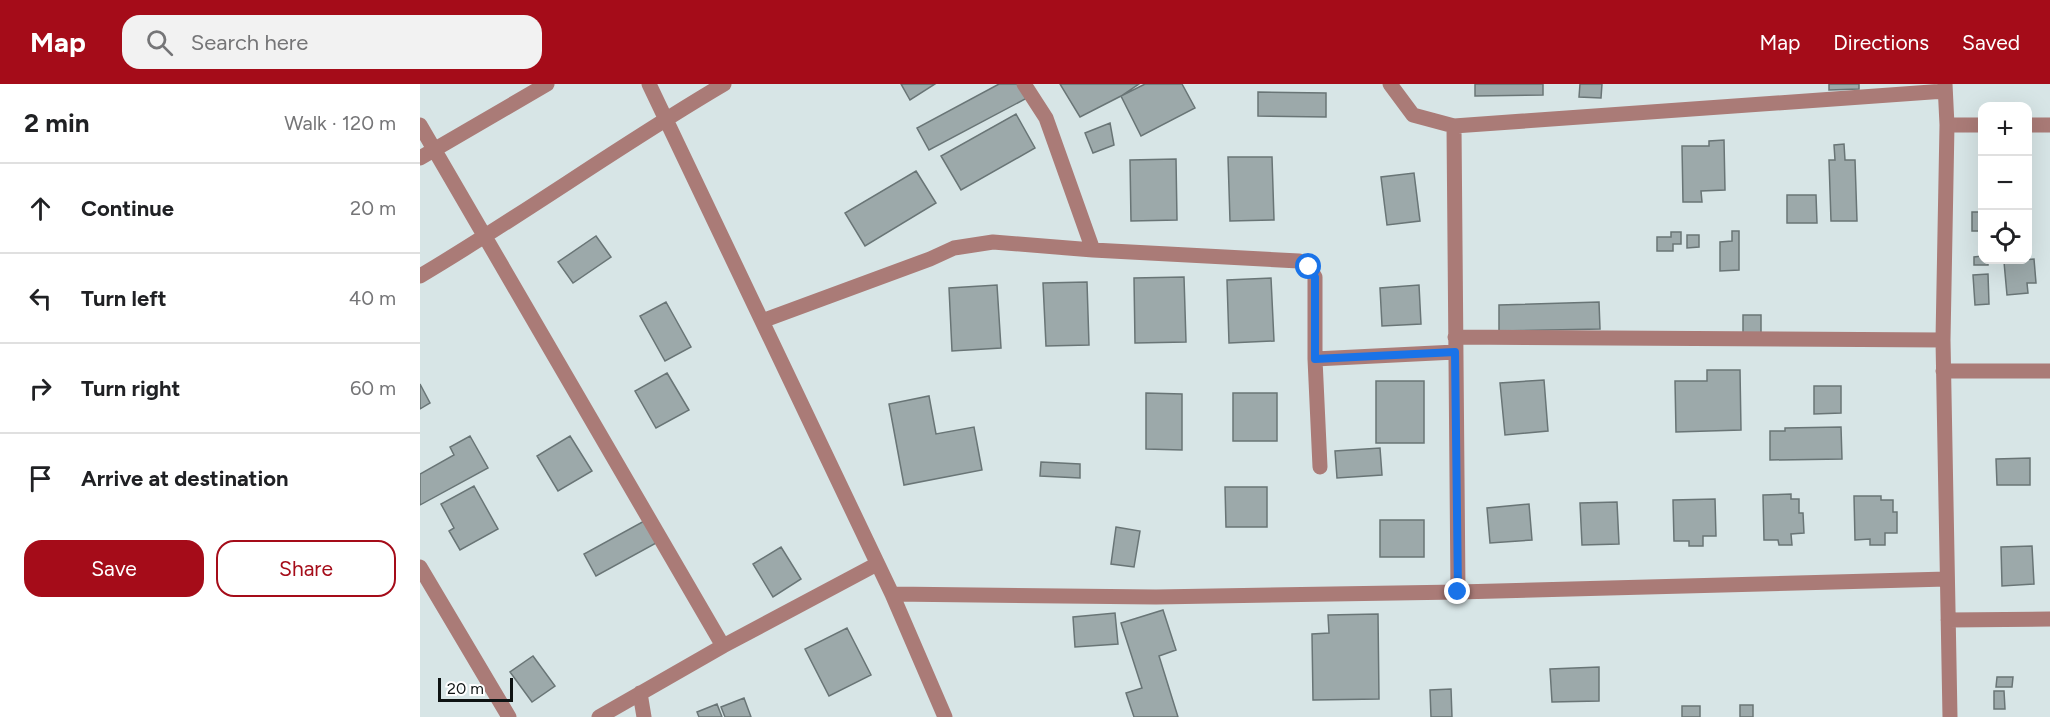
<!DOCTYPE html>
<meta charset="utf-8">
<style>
:root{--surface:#fff;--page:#f2f2f2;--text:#202124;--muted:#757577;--line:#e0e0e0;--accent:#a50c19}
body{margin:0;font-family:Figtree,sans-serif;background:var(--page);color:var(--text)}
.controls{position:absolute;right:18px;top:18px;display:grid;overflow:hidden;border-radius:12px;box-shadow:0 6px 24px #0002}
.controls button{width:54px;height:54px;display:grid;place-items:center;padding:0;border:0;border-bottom:2px solid var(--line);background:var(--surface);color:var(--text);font:30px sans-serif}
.scale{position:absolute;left:18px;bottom:15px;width:75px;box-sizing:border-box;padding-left:6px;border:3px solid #0e1313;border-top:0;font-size:16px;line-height:21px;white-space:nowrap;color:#0e1313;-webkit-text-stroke:4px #fff;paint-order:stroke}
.stop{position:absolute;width:18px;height:18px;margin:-14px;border:4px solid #1a73e8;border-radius:50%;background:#fff}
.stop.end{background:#1a73e8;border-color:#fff;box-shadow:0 2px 6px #0008}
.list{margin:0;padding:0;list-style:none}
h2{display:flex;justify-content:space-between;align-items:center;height:78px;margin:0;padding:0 24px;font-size:26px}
h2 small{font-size:20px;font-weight:400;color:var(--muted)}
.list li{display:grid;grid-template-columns:39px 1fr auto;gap:18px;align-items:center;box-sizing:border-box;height:90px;padding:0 24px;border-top:2px solid var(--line)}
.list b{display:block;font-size:22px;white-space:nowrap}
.list em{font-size:20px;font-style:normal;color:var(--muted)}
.actions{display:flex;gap:12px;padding:18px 24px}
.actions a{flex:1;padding:14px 0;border:2px solid var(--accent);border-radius:18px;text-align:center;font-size:21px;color:var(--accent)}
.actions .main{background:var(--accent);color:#fff}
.icon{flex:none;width:33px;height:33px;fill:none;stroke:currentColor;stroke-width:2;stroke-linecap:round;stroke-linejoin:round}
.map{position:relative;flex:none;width:1630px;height:633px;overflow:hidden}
header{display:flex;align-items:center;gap:36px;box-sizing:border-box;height:84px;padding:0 30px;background:var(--accent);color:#fff}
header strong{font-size:28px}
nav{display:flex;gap:33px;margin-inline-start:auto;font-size:21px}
.search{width:420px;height:54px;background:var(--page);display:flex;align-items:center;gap:15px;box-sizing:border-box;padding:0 21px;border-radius:18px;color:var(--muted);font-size:22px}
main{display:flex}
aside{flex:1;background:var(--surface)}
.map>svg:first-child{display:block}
</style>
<header>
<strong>Map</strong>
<div class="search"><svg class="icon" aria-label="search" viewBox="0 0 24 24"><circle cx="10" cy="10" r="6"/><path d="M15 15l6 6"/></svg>Search here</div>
<nav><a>Map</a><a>Directions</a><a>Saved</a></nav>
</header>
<main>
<aside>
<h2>2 min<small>Walk · 120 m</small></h2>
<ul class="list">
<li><svg class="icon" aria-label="ahead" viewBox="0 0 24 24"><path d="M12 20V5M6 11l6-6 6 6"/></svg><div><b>Continue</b></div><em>20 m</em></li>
<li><svg class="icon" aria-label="left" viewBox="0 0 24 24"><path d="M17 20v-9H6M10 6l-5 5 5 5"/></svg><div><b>Turn left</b></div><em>40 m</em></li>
<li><svg class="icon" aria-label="right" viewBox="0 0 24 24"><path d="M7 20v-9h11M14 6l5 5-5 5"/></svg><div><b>Turn right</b></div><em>60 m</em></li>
<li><svg class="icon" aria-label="arrive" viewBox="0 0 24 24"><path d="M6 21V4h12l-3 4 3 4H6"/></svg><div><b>Arrive at destination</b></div></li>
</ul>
<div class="actions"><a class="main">Save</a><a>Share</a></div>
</aside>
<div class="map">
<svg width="1630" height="633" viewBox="0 0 1630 633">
<rect width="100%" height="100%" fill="#d7e5e6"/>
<path fill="#9ca9aa" stroke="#697576" stroke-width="1.5" d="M481,0H515L490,16Z
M579,0H600L607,14L509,66L497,44Z
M640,0H719L701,12L660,33Z
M725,0H762L775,24L721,52L701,12Z
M1055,0H1123V11L1055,12Z
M1160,0H1182L1181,14L1159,13Z
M1409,0H1439V5L1409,6Z
M838,8L906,9V33L838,32Z
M596,30L615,64L541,106L521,72Z
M690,39L694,61L673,69L665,49Z
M1304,56L1305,106L1281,107L1282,118H1263L1262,62H1289V57Z
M1424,60L1425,76H1435L1437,137H1411L1409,76H1415L1414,61Z
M808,73H852L854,136L810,137Z
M756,75L757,136L711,137L710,76Z
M496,87L516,119L445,162L425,129Z
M994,89L1000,137L967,141L961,93Z
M1367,111H1396L1397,139H1367Z
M1552,128H1562V147H1552Z
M1312,147H1319V186L1300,187V158L1312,157Z
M1251,148H1261V160H1253V167H1237V153H1251Z
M1267,151H1279V163L1267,164Z
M176,152L191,173L153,199L138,178Z
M1562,172V176H1568V181H1554V173Z
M1614,175L1616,199H1607L1608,209L1587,211L1584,178Z
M1568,190L1569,220L1555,221L1553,191Z
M764,193L766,258L715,259L714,194Z
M851,194L854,257L809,259L807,196Z
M667,198L669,261L626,262L623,199Z
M577,201L581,264L532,267L529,204Z
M999,201L1001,240L962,242L960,204Z
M246,218L271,263L245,277L220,232Z
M1179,218L1180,245L1079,247V221Z
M1323,231H1341V251H1323Z
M1287,286H1320L1321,346L1256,348L1255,297H1287Z
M247,289L269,326L236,344L215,307Z
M1124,296L1128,347L1085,351L1080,299Z
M956,297H1004V359H956Z
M0,300L10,319L0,325Z
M1394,302H1421V329L1394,330Z
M726,309L762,310V366L726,365Z
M813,309H857V357H813Z
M509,312L516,350L554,343L562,386L484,401L469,320Z
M1421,343L1422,375L1350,376V347H1365V344Z
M50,352L68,384L0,421V390L34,371L30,363Z
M150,352L172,387L138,407L117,372Z
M960,364L962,391L917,394L915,367Z
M1610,374V401H1577L1576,375Z
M621,378L660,380V394L620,392Z
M54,402L78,445L40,466L29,447L34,444L21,420Z
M805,403H847V443H806Z
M1371,410V415H1379V429H1383L1384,449L1371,450L1372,461H1359L1358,456H1344L1343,411Z
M1434,412H1461V416H1473V428H1477V449H1465V461H1450V455L1435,456Z
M1295,415L1296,452H1283V462H1269V457H1254L1253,416Z
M1197,418L1199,460L1162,461L1160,419Z
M1109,420L1112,456L1070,459L1067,424Z
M226,436L238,458L176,492L164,470Z
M960,436H1004V473H960Z
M696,443L720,447L714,483L691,480Z
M1612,462L1614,500L1582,502L1581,463Z
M361,463L381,495L353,513L333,480Z
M743,526L756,566L739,572L758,633H714L706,609L722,604L701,539Z
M695,529L698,560L655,563L653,533Z
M958,530L959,615L893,616L892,550L909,549L908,531Z
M427,544L451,591L409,612L385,565Z
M113,572L135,602L112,618L90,588Z
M1179,583V617L1132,618L1130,585Z
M1577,593H1593L1592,603H1576Z
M1031,605L1032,633H1011L1010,606Z
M1574,607H1584L1585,625H1574Z
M324,614L331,633H305L301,623Z
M297,620L302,633H279L277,628Z
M1320,621H1333V633H1320Z
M1262,622H1280V633H1262Z"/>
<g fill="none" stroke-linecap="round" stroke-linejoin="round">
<path stroke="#aa7b77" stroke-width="15" d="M229,0L472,510L525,633
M604,0L626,34L673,166
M970,0L993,31L1034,42L1525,7
M1525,0L1527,41L1523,256L1530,633
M0,41L303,562
M1527,41H1562
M1608,41H1630
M1034,42L1038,508
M0,74L127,0
M0,192C103,131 200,61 304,0
M342,237L510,175L534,164L573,158L673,166L879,177L889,183L895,193V275L900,383
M1035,253L1523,256
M895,275L1035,268
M1523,287H1630
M0,483L89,633
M472,510L736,513L1038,508L1527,495
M1528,536L1630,535
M220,609L224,633
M179,633L303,562L457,480"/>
</g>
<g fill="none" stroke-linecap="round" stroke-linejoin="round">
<path stroke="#1a73e8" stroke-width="8" d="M889,183L895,193V275L1035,268L1038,508"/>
</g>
</svg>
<div class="controls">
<button>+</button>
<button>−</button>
<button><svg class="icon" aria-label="locate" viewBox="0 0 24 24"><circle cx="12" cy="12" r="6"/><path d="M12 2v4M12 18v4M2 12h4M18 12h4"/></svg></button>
</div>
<div class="scale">20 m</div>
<div class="stop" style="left:889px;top:183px"></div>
<div class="stop end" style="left:1038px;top:508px"></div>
</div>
</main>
